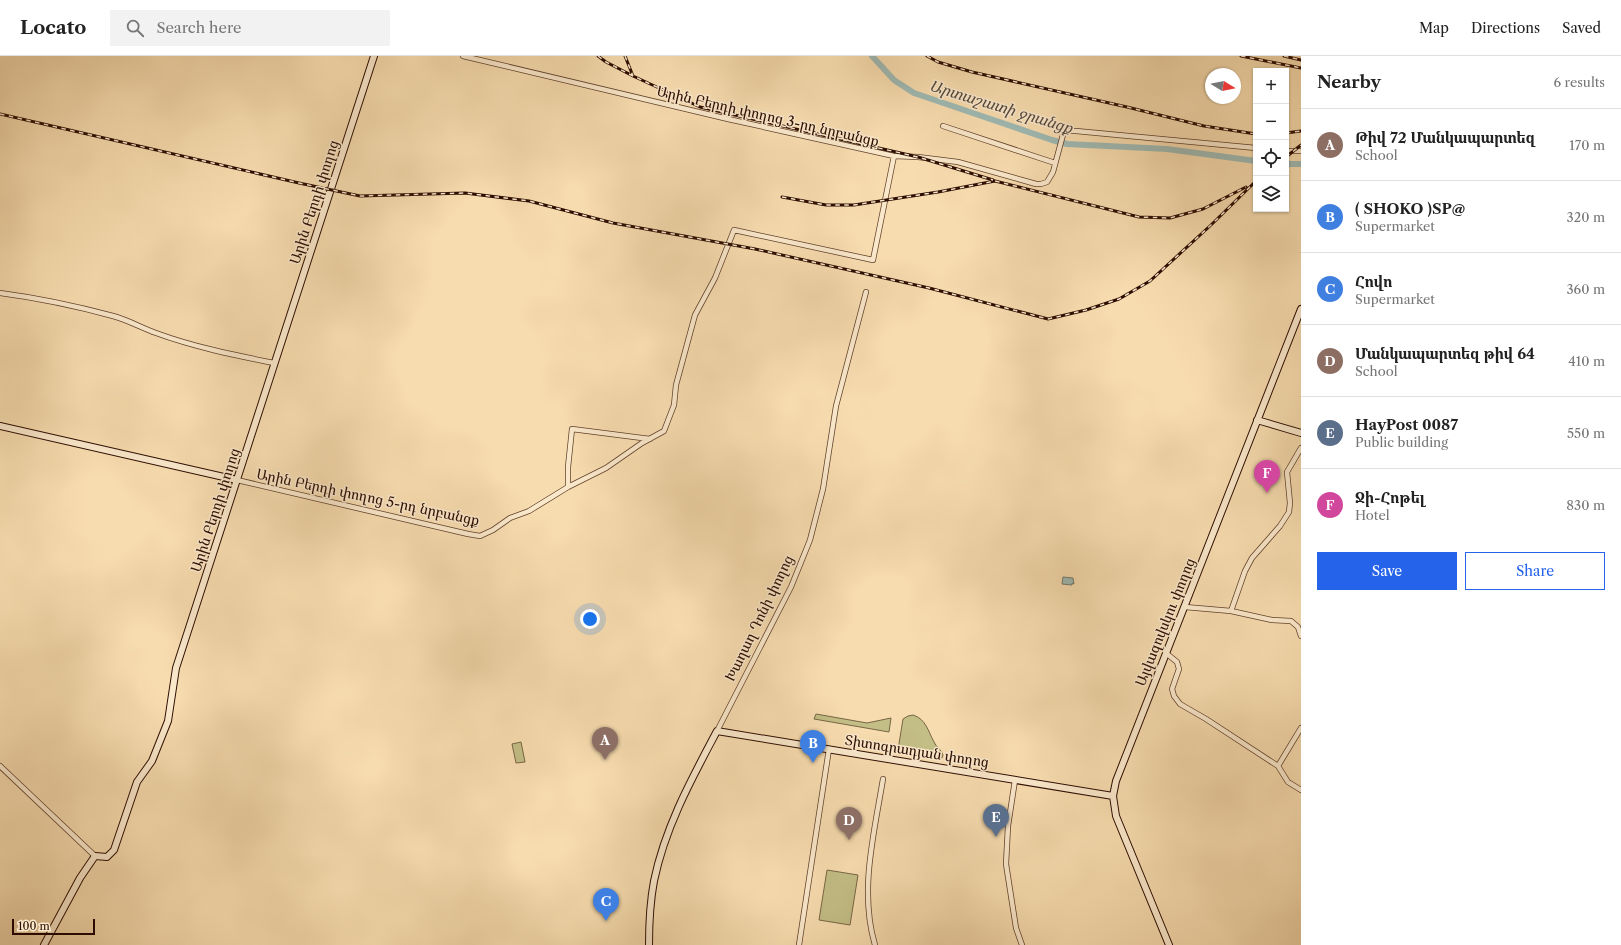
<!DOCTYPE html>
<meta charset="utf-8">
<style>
:root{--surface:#fff;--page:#f2f2f2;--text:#222;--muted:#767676;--line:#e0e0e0;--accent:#2563eb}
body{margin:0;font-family:"Libre Caslon Text","Noto Serif Armenian",serif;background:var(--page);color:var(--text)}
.controls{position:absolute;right:12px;top:12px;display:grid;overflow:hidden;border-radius:0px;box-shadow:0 1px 3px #0004}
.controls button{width:36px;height:36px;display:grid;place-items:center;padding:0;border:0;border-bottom:1px solid var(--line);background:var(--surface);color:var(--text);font:20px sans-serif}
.compass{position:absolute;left:1205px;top:12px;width:36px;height:36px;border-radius:50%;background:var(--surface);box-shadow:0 1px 3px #0004;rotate:100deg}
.scale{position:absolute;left:12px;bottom:10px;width:83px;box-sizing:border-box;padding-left:4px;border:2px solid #2d0d01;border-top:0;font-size:11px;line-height:14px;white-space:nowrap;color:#2d0d01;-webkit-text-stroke:3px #fae8cb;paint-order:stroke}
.you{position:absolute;left:590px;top:563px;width:14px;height:14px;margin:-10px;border:3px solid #fff;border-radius:50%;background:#1a73e8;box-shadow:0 0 0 6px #1a73e833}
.badge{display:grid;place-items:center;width:26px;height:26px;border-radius:50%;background:var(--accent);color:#fff;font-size:13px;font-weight:700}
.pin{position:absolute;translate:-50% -33px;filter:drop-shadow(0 1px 2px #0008)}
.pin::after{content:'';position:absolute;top:21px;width:14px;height:12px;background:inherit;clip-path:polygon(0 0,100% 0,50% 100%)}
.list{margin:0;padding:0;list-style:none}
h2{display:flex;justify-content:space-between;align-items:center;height:52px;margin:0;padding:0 16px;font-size:17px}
h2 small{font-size:13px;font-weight:400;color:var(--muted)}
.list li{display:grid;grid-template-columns:26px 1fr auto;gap:12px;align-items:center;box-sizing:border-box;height:72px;padding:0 16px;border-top:1px solid var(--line)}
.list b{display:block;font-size:15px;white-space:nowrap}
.list p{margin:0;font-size:13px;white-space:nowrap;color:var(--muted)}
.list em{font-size:13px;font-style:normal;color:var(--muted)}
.actions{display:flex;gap:8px;padding:12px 16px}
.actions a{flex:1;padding:9px 0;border:1px solid var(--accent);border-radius:0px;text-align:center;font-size:14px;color:var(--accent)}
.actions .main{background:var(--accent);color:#fff}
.icon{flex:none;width:22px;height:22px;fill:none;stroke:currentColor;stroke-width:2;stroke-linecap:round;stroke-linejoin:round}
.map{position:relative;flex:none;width:1301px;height:889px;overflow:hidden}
header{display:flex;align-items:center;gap:24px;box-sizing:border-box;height:56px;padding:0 20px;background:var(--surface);border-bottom:1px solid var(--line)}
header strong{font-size:19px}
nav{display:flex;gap:22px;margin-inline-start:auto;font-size:14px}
.search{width:280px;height:36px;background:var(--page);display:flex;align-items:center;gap:10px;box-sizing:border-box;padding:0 14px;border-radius:0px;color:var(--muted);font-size:15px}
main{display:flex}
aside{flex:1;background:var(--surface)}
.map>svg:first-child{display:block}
</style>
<header>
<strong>Locato</strong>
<div class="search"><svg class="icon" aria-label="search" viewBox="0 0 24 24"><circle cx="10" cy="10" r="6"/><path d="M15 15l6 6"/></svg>Search here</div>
<nav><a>Map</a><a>Directions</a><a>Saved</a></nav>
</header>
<main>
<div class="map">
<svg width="1301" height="889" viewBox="0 0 1301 889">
<rect width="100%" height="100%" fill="#f7dcaf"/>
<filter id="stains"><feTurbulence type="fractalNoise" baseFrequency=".005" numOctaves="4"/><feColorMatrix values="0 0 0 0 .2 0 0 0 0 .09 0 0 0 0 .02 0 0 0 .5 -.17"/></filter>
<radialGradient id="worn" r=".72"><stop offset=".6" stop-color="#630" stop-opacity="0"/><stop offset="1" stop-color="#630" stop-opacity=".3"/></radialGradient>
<path fill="#c3be86" stroke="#786644" d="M816,658L867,667L891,662L889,676L814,663Z
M913,659C926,663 928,675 934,686C936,691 941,693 943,699L942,702L898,694L903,663L908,660Z
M521,686L525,706L516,707L512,688Z
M827,814L858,819L850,869L819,864Z"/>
<path fill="#9fbab4" stroke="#71756c" d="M1063,521L1073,522L1074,528L1072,527V529L1062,528Z"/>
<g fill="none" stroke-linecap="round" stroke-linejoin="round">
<path stroke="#9fbab4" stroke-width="6" d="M872,0L894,24L914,37L1052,84L1067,88L1167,93L1256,105
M1286,108H1301"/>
<defs>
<path id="street" d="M463,0L728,63L894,100L918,101L958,106L1036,128H1041L1047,126L1053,116L1064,75H1076L1256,92
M943,70L1055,107
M1286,95H1301
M0,237C38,242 76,250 113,260C128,264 142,272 156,277C194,291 234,299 274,307
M237,424L468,478L480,480L493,474L510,462L529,455L568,431L606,412L642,387L664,375L674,349L676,329L695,259L715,222L734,174L873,204L894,100
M568,431V411L572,373L650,383
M1185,551L1231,555L1272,564L1291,565L1298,571L1301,580
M1231,555L1245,515L1252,502L1280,470L1289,456L1290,447L1287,416L1301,392
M1166,597L1177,606L1179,613L1172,633L1174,640L1180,648L1206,663L1278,710L1288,726L1301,734
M717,675L791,531L810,484L823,433L836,350L866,236
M0,710L95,800
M1278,710L1301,672
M1015,724L1008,770L1006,808L1016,872L1022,889
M799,889L829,693
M875,889C859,835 874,778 883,723"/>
<path id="secondary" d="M1257,364L1301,377
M0,370L237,424
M44,889L80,822L95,800L107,801L114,794L137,726L152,705L168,665L176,612L374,0
M649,889C649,868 650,846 654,825C665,771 692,722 717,675L1113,740
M1169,889L1116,760L1113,740L1116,725L1301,253"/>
</defs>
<use href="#street" stroke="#60412c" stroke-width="6"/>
<use href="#secondary" stroke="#2d0d01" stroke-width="8"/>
<use href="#street" stroke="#fae8cb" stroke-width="4.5"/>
<use href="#secondary" stroke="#fae8cb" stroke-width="6"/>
<defs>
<path id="rail" d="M598,0L606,6L633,20L700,51L918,101L993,124
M625,0L633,20
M927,0L938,6L972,16L1127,51L1204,70L1256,78
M1241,0L1301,12
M1284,0L1301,4
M0,58L299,127L360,140L465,137L529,145L613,167L755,193L929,232L1048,263L1086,254L1119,243L1150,225L1211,169L1256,125
M1286,77L1301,75
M1286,101L1301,89
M782,141L826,149H854L938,136L995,125L1139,161L1170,162L1203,153L1246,131"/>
</defs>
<use href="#rail" stroke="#2d0d01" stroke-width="3"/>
<use href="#rail" stroke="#fae8cb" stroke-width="1.5" stroke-dasharray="4.5" stroke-linecap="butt"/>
</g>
<g text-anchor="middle" stroke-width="3" stroke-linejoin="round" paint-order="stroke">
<g font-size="14" fill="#2d0d01" stroke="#fae8cb">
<text transform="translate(768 60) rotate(13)" y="5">Արին Բերդի փողոց 3-րդ նրբանցք</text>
<text transform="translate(314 146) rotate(-72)" y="5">Արին Բերդի փողոց</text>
<text transform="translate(368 441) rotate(12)" y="5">Արին Բերդի փողոց 5-րդ նրբանցք</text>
<text transform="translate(215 454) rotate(-72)" y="5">Արին Բերդի փողոց</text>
<text transform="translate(759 562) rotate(-64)" y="5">Խաղաղ Դոնի փողոց</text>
<text transform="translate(1165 566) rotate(-68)" y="5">Այվազովսկու փողոց</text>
<text transform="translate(917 695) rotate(9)" y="5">Տիտոգրադյան փողոց</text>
</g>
<g font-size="15" font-style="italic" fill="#554a40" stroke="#fae8cb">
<text transform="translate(1001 51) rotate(17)" y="5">Արտաշատի ջրանցք</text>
</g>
</g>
<rect width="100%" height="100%" filter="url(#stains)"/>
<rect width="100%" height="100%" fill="url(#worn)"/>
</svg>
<div class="controls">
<button>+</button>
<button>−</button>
<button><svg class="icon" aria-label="locate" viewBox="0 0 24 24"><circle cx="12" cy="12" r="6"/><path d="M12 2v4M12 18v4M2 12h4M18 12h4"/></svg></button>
<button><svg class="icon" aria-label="layers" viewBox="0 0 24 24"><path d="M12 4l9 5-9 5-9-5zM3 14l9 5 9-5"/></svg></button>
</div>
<svg class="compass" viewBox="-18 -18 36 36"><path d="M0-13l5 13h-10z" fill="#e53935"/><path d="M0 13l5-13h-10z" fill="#767676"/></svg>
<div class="scale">100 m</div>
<div class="you"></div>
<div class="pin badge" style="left:605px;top:704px;background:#8d6e63">A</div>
<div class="pin badge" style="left:813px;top:707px;background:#3f7fe0">B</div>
<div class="pin badge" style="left:606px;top:865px;background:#3f7fe0">C</div>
<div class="pin badge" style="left:849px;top:784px;background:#8d6e63">D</div>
<div class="pin badge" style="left:996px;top:781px;background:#5c6f8a">E</div>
<div class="pin badge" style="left:1267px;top:437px;background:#d1479c">F</div>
</div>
<aside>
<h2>Nearby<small>6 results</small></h2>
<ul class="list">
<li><span class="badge" style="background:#8d6e63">A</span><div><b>Թիվ 72 Մանկապարտեզ</b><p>School</p></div><em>170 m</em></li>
<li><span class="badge" style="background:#3f7fe0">B</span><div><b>( SHOKO )SP@</b><p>Supermarket</p></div><em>320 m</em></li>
<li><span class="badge" style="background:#3f7fe0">C</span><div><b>Հովո</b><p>Supermarket</p></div><em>360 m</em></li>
<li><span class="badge" style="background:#8d6e63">D</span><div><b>Մանկապարտեզ թիվ 64</b><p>School</p></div><em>410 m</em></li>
<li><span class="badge" style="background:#5c6f8a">E</span><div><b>HayPost 0087</b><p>Public building</p></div><em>550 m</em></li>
<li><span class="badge" style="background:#d1479c">F</span><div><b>Ջի-Հոթել</b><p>Hotel</p></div><em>830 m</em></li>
</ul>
<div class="actions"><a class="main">Save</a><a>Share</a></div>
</aside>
</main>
